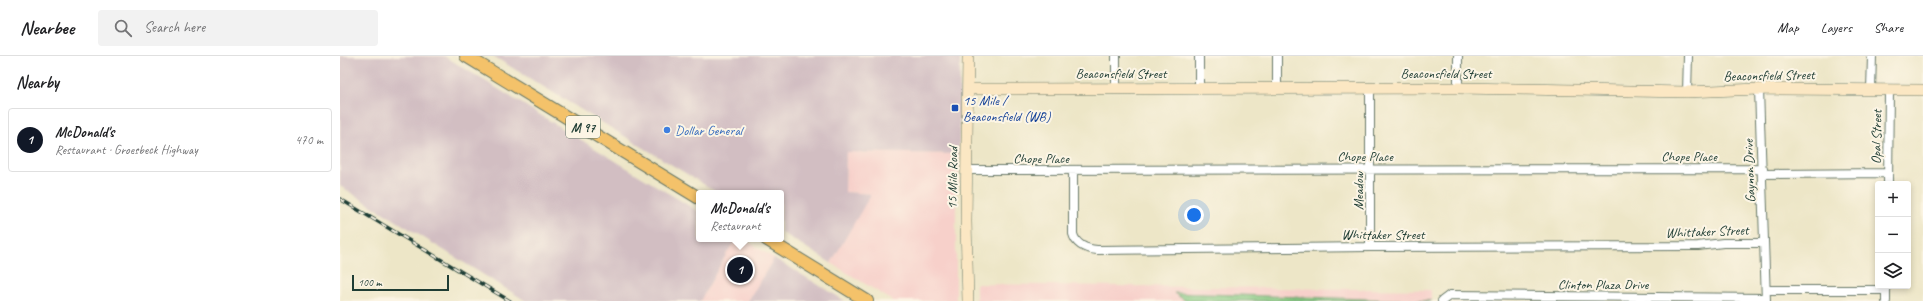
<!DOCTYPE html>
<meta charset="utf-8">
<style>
:root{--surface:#fff;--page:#f2f2f2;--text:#202124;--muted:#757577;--line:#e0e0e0;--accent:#111827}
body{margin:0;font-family:Caveat,sans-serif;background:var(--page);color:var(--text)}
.controls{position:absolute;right:12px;bottom:12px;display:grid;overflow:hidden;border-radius:4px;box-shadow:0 2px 6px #0003}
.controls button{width:36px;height:36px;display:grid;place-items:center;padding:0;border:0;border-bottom:1px solid var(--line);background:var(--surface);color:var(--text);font:20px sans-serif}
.scale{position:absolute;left:12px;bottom:10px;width:97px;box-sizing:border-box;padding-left:4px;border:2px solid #1f3d34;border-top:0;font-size:11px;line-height:14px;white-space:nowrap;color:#1f3d34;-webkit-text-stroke:3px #fcf5e5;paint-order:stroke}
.you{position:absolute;left:854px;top:159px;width:14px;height:14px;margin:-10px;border:3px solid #fff;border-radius:50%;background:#1a73e8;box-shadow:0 0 0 6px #1a73e833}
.badge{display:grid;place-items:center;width:26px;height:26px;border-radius:50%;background:var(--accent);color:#fff;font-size:13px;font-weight:700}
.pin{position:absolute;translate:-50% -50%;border:2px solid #fff;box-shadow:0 1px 4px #0006}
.popup{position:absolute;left:356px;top:134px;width:88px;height:52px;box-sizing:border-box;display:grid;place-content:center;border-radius:4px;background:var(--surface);filter:drop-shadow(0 1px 3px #0005);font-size:13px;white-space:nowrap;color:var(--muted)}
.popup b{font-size:15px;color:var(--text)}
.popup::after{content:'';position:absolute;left:50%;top:100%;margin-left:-8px;border:8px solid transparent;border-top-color:var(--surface)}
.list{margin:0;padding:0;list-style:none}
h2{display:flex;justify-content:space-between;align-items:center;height:52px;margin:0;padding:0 16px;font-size:17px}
h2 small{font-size:13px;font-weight:400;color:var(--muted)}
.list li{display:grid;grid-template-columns:26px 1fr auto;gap:12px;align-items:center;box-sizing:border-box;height:64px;margin:0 8px 8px;padding:0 8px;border:1px solid var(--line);border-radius:4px}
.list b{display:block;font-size:15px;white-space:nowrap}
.list p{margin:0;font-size:13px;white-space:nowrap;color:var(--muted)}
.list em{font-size:13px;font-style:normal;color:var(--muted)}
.icon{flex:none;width:22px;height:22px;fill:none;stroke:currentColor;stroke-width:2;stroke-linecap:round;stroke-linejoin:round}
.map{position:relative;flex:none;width:1583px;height:245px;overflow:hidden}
header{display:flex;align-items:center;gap:24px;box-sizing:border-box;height:56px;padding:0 20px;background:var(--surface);border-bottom:1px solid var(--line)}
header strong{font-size:19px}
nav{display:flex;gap:22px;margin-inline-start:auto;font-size:14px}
.search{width:280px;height:36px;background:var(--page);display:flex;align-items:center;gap:10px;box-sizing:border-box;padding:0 14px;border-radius:4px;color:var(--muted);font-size:15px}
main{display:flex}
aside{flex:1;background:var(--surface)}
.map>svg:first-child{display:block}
</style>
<header>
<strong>Nearbee</strong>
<div class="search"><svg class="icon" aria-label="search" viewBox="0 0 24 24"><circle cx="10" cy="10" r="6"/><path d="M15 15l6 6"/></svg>Search here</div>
<nav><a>Map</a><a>Layers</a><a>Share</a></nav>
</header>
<main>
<aside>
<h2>Nearby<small></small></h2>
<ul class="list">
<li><span class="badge">1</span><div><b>McDonald's</b><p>Restaurant · Groesbeck Highway</p></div><em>470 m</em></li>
</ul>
</aside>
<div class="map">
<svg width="1583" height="245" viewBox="0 0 1583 245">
<rect width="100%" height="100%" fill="#fcf5e5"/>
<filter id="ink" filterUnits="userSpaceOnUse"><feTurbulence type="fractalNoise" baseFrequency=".025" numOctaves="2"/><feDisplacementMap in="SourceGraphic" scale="8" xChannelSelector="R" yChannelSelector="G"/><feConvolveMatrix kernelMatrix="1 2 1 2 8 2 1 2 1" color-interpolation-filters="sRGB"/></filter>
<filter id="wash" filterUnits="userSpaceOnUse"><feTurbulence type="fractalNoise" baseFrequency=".012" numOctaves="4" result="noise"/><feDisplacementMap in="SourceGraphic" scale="16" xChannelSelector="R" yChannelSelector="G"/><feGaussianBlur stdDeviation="0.9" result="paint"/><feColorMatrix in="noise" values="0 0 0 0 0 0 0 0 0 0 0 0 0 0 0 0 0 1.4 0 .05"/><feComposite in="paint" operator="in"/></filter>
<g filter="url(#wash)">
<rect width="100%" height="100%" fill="#ede6c7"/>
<path fill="#f7d0ca" d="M506,96L619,98V128L616,131V245H553L491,207L530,138L505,136Z
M395,183H404L434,202L408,245H360Z
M636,228L1091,234V245H636Z"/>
<path fill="#d2bec2" d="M0,0H104L359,156V183H395L360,245H186L0,130Z
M153,0H620L619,98L506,96L505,136L531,138L491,207L441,176V137H378Z
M434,202L497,240L505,245H408Z"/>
<path fill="#85c881" stroke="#52825a" d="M834,237L1091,245H846Z"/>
</g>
<g filter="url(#ink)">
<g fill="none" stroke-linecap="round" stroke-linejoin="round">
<defs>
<path id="street" d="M1118,0V32
M776,32V0
M859,32V0
M937,32V0
M1030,32V191
M1419,33L1426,245
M1531,34L1532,0
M1347,36L1348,0
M627,114L1423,113
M733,115V178C736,189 747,193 757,194L1030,191L1358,190L1383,187H1424
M1423,118L1548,117
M1548,128L1549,34
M1426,234H1546
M1102,245L1110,239L1426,242
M1546,245V230"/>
<path id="secondary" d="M628,0L626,166L628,245
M628,33L1118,32L1347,36L1419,33L1583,34"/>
<path id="primary" d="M126,0L359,142
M426,183L527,245"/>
</defs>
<use href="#street" stroke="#677867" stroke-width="10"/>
<use href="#secondary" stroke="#677867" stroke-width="12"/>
<use href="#primary" stroke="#677867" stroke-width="14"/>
<use href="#street" stroke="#fff" stroke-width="8"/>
<use href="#secondary" stroke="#fbe7c3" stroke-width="11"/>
<use href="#primary" stroke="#f4c26a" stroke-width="12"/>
<defs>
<path id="rail" d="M0,143L170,245"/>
</defs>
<use href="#rail" stroke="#1f3d34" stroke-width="3.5"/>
<use href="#rail" stroke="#fcf5e5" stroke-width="2" stroke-dasharray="6" stroke-linecap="butt"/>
</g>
</g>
<rect fill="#1a4fb4" stroke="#fcf5e5" stroke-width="1.5" x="611" y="48" width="8" height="8" rx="2"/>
<circle fill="#3f7fe0" stroke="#fcf5e5" stroke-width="1.5" cx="327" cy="74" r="4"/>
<g text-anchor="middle" stroke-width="4" stroke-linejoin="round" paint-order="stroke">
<rect fill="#fcf5e5" stroke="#617469" stroke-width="1" x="226" y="60" width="34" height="22" rx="3"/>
<g font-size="13" font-weight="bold" fill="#1f3d34">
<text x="243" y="76">M 97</text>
</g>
<g font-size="14" fill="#1f3d34" stroke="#fcf5e5">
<text x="781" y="22">Beaconsfield Street</text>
<text x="1106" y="22">Beaconsfield Street</text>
<text transform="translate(1429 19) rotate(-1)" y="5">Beaconsfield Street</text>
<text transform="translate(1536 81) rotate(-89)" y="5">Opal Street</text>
<text x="1025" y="105">Chope Place</text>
<text x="1349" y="105">Chope Place</text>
<text x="701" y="107">Chope Place</text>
<text transform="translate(1409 115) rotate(-92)" y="5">Gaynon Drive</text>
<text transform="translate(612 122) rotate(-89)" y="5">15 Mile Road</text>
<text transform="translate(1018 135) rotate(-90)" y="5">Meadow</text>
<text transform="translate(1367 175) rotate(-2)" y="5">Whittaker Street</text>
<text x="1043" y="183">Whittaker Street</text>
<text x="1263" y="233">Clinton Plaza Drive</text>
</g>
<g font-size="14" fill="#164399" stroke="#fcf5e5" text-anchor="start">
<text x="623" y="49">15 Mile /<tspan x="623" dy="16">Beaconsfield (WB)</tspan></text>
</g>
<g font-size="14" fill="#366cbe" stroke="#fcf5e5" text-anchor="start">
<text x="335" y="79">Dollar General</text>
</g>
</g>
</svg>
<div class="controls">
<button>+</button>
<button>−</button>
<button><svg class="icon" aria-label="layers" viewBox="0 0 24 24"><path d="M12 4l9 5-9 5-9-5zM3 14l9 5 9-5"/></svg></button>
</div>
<div class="scale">100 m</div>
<div class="you"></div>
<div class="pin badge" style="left:400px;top:214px">1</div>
<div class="popup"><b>McDonald's</b>Restaurant</div>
</div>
</main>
